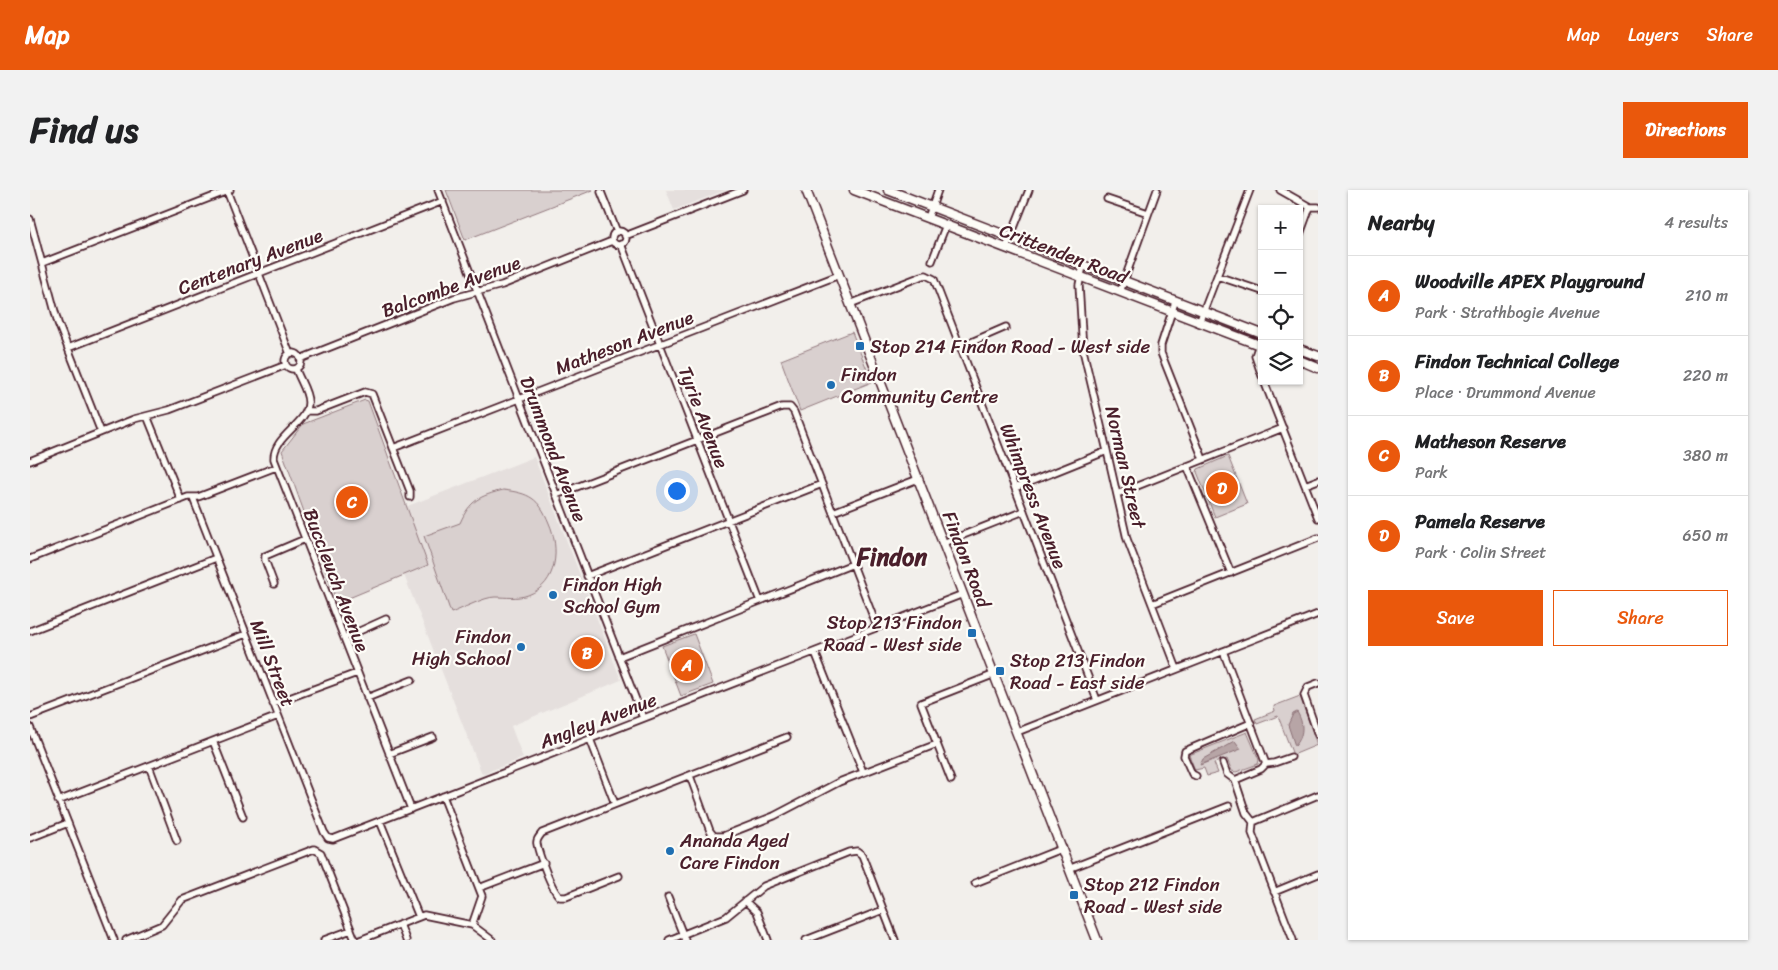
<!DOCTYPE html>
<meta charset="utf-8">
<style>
:root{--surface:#fff;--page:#f2f2f2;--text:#202124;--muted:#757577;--line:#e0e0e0;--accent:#ea580c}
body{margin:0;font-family:Sriracha,sans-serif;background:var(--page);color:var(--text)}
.controls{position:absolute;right:15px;top:15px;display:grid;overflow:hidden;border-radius:0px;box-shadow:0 1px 4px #0004}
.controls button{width:45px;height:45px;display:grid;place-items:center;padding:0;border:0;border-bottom:1px solid var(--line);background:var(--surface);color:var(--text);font:25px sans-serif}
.you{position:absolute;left:646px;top:300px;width:18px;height:18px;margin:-12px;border:4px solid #fff;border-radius:50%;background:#1a73e8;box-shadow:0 0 0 8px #1a73e833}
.badge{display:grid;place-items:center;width:32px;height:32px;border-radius:50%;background:var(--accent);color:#fff;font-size:16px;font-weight:700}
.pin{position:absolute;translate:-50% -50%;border:2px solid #fff;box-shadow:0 1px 5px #0006}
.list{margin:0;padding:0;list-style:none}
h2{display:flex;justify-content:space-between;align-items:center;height:65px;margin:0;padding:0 20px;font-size:21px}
h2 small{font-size:16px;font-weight:400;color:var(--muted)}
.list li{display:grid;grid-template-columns:32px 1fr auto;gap:15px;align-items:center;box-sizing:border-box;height:80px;padding:0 20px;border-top:1px solid var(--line)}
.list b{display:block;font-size:19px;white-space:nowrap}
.list p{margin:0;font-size:16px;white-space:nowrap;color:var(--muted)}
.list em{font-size:16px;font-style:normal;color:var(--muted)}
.actions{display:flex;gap:10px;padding:15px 20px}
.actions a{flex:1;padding:11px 0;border:1px solid var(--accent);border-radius:0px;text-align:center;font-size:18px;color:var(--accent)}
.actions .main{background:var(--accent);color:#fff}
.icon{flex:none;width:28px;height:28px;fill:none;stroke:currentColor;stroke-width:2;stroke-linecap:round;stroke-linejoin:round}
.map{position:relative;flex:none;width:1288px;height:750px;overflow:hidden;border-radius:0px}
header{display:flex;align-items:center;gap:30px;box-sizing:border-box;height:70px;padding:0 25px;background:var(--accent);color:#fff}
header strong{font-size:24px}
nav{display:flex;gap:28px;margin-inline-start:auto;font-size:18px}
.intro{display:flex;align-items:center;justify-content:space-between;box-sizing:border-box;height:120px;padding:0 30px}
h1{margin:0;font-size:35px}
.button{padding:12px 22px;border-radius:0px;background:var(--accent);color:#fff;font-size:18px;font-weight:700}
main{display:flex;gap:30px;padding:0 30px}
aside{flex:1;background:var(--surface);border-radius:0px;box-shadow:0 1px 4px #0004}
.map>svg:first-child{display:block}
</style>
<header>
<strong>Map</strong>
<nav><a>Map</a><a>Layers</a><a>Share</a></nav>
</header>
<div class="intro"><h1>Find us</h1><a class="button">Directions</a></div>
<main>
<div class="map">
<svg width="1288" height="750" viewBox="0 0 1288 750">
<rect width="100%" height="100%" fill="#f2efeb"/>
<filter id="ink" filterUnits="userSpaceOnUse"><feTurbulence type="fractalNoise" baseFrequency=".02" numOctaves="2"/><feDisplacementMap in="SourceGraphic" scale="10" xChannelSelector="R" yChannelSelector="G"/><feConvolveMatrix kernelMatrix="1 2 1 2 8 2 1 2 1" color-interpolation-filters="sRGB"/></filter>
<g filter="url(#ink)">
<path fill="#e5dfdd" d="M636,0H696L644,20Z
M504,267L591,490L481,536L493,568L452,584L374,385L398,375L375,317Z"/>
<path fill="#d9d0cf" stroke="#92787d" d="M416,0H563L435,50Z
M822,142L842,192L770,221L751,170Z
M335,210L338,211L398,375L307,413L252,261L273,234Z
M1198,266L1217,314L1185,327L1167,282L1168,279Z
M473,300C499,303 509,308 519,333C530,358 528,394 498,405C487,409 476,407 465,407C454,407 432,419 421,423L394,346L430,333C440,310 450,306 473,300Z
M664,444L683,494L651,506L632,456Z
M1270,506L1287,555L1263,565L1248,526L1227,534L1225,529L1245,521L1244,516Z
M1217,542L1229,570L1228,574L1206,582L1202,581L1197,569L1184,573L1188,583L1177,586L1174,578L1165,580L1159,565Z"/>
<path fill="#b7a5a6" stroke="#8b6f75" d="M1267,522C1274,533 1274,546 1265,556L1258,535L1263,524Z
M1205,551L1211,559L1170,575L1173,569Z"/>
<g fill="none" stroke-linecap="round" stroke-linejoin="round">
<defs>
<path id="street" d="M408,0L613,528
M1250,0L1280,17L1269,47
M197,1L260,164
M571,2L587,42
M1077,9L1118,23
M1280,17H1288
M898,28L908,0
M0,29L28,133L71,242
M582 48a7 7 0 1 1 14 0a7 7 0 1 1-14 0Z
M595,46L713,0
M591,54L730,411
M976,58L999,0
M902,71L916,35
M12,73L200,0
M1053,76L1049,95L1053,160L1077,261L1097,349L1147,479
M1187,86L1232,101
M1090,102L1127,0
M1145,112L1131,155V163L1173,269
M820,114L892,86L896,85L904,89L1067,510
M1169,133L1220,0
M1232,146L1225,166L1232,186
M930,157L976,137
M38,158L413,11
M255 171a8 8 0 1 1 16 0a8 8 0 1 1-16 0Z
M270,169L424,108L472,95L582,51
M266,179C269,189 278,201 278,212C279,233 243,246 244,269L381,619
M1234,191L1288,328
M276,221H286L335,202L342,204L380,301V307
M117,226L151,310
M363,258L809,85
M0,271L104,229L139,220L256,175
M1157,276L1201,383
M1275,295L1288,290
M985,298L1077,261
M1087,304L1253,238
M526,305L752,217H760L764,222L847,437
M163,308L294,642L298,648L303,649L933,404
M803,322L888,289
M913,353L994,321
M0,369L158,307H168L246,277
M557,386L792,294
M244,394L235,370V366L275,349
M1122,414L1288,348
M0,441L186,368
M314,448L356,429
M1193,461L1236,574L1231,579L1205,590L1216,623L1223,632
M785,462L833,582
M589,467L823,374
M1288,493L1278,497L1274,505L1288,545
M337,508L382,490
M243,514L327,483
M0,527L216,444
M0,537L84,750
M987,542L1288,424
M560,549L585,614
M183,551L213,627
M359,564L403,547
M1193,573L1197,584L1205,590
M1236,574L1244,573L1261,567
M119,576L147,651
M660,586L680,641L684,646H693L744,626L809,592L907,554
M1166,586L1162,584L1154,566L1155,561L1221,533
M921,590L891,513L965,484
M413,606L452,706L442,735
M28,611L248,526
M350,631L389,727
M1223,632L1222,643L1263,750
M1223,632L1288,605
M0,648L38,633
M1041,678L1199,616
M589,686L536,707H530C522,701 509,665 507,654C506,650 509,647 512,643L757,547
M945,693L1033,658
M449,698L514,673
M1244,702L1288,684
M638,707L655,750
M715,711L727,722L738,750
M370,734L376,750
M96,750L132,735L152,710L284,659L291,663L325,750
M294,750L321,740
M330,750L394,725L442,735L462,750
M639,750L696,727L734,696L819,662L827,661L832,665L865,750
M776,750L853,720"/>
<path id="secondary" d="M776,0L1067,750
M824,0L1232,156
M858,0L1232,144
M1269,159L1288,166
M1269,170L1288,178"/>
</defs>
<use href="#street" stroke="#4a1f2b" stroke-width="9"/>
<use href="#secondary" stroke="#4a1f2b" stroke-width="11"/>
<use href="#street" stroke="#fdfcf7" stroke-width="5.5"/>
<use href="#secondary" stroke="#fdfcf7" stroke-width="8"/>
</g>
</g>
<g fill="#1f6fb2" stroke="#fdfcf7" stroke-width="2">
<rect x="825" y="151" width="10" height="10" rx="2.5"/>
<circle cx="801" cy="195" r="5"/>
<circle cx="523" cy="405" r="5"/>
<rect x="937" y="438" width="10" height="10" rx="2.5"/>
<circle cx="491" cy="457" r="5"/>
<rect x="965" y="476" width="10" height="10" rx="2.5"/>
<circle cx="640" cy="661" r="5"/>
<rect x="1039" y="700" width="10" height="10" rx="2.5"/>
</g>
<g text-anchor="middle" stroke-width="4.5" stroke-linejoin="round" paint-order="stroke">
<g font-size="19" fill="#4a1f2b" stroke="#fdfcf7">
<text transform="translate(1034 63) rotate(21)" y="7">Crittenden Road</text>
<text transform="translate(220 71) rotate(-21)" y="7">Centenary Avenue</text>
<text transform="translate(421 96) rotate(-20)" y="7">Balcombe Avenue</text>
<text transform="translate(594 152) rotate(-21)" y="7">Matheson Avenue</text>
<text transform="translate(674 227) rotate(69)" y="7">Tyrie Avenue</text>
<text transform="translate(524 259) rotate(69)" y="7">Drummond Avenue</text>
<text transform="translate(1096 277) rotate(77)" y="7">Norman Street</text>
<text transform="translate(1004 306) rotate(69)" y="7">Whimpress Avenue</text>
<text transform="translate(937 369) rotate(69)" y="7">Findon Road</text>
<text transform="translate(307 390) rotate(69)" y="7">Buccleuch Avenue</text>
<text transform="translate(243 473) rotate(69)" y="7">Mill Street</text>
<text transform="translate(568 530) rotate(-21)" y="7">Angley Avenue</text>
</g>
<g font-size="19" fill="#4a1f2b" stroke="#fdfcf7" text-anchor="start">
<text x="840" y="163">Stop 214 Findon Road - West side</text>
<text x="811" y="191">Findon<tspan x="811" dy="22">Community Centre</tspan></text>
<text x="533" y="401">Findon High<tspan x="533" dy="22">School Gym</tspan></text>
<text x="932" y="439" text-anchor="end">Stop 213 Findon<tspan x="932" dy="22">Road - West side</tspan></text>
<text x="481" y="453" text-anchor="end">Findon<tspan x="481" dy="22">High School</tspan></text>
<text x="980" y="477">Stop 213 Findon<tspan x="980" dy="22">Road - East side</tspan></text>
<text x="650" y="657">Ananda Aged<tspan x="650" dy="22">Care Findon</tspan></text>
<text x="1054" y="701">Stop 212 Findon<tspan x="1054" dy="22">Road - West side</tspan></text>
</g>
<g font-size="24" font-weight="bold" fill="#4a1f2b" stroke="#fdfcf7">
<text x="862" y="375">Findon</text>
</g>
</g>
</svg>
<div class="controls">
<button>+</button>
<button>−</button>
<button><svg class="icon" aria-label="locate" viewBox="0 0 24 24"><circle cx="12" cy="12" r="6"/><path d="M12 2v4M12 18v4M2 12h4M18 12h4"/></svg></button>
<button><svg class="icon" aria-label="layers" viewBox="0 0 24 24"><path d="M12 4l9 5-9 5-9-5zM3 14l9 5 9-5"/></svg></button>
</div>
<div class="you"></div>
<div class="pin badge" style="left:657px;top:475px">A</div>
<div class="pin badge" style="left:557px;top:463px">B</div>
<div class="pin badge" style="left:322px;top:312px">C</div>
<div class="pin badge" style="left:1192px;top:298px">D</div>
</div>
<aside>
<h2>Nearby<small>4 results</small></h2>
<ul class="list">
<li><span class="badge">A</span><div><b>Woodville APEX Playground</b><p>Park · Strathbogie Avenue</p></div><em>210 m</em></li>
<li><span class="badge">B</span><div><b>Findon Technical College</b><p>Place · Drummond Avenue</p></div><em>220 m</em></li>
<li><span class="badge">C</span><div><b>Matheson Reserve</b><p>Park</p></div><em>380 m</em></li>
<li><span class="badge">D</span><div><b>Pamela Reserve</b><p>Park · Colin Street</p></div><em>650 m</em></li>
</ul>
<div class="actions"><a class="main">Save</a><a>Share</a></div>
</aside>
</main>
